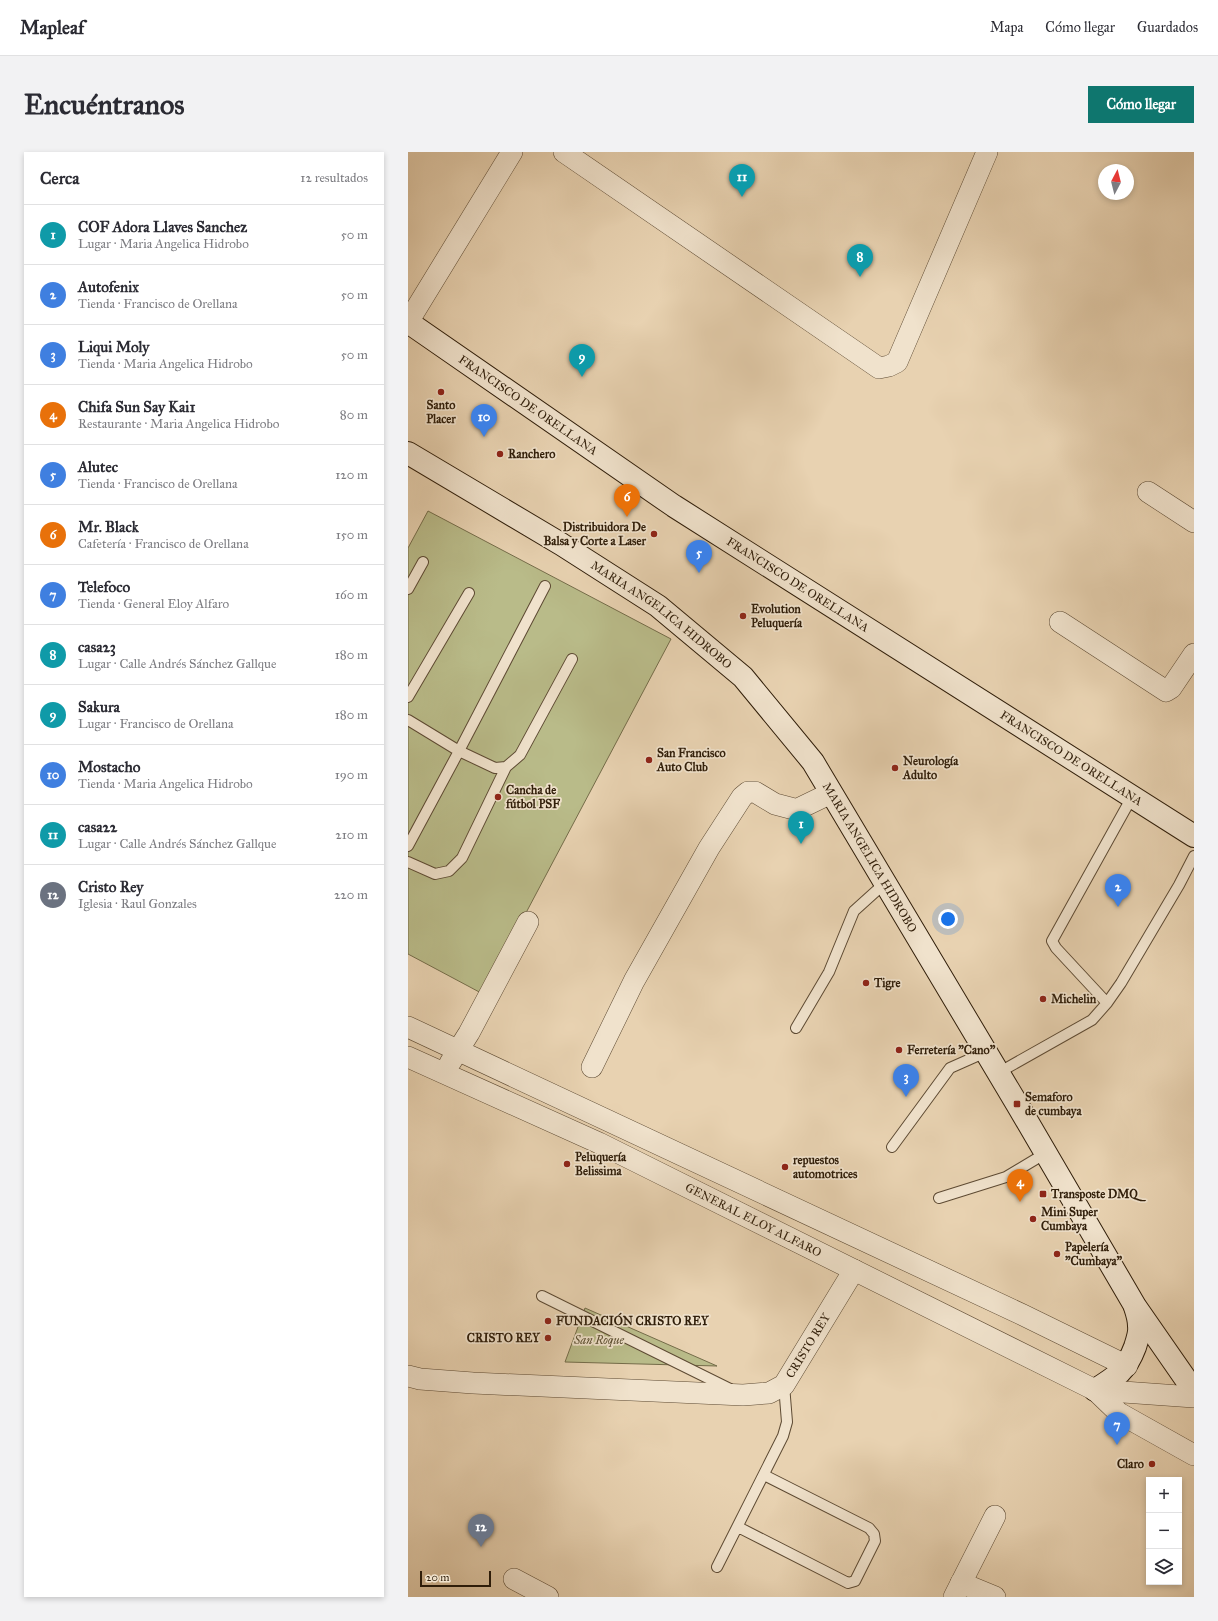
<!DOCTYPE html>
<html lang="es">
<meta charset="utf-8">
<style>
:root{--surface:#fff;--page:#f2f2f3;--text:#2b2b33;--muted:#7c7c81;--line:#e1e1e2;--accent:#0f766e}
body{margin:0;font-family:"IM FELL Great Primer",serif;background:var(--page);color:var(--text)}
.controls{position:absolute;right:12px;bottom:12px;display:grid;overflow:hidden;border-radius:0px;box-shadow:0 2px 6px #0003}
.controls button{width:36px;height:36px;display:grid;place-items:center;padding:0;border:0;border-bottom:1px solid var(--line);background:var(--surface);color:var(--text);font:20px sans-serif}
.compass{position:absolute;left:690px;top:12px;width:36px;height:36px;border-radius:50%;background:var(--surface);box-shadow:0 2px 6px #0003;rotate:7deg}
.scale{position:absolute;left:12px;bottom:10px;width:71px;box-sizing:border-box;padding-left:4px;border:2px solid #2f1d09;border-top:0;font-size:11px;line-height:14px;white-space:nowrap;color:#2f1d09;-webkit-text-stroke:3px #f0e2cc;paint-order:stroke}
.you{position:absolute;left:540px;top:767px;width:14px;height:14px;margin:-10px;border:3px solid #fff;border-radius:50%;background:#1a73e8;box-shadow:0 0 0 6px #1a73e833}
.badge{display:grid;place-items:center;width:26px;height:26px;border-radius:50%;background:var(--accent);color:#fff;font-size:13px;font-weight:700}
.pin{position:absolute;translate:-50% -33px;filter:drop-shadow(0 1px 2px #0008)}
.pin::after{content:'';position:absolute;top:21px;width:14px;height:12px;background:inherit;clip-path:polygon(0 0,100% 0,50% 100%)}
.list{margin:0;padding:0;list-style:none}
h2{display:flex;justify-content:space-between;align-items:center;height:52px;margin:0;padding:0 16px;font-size:17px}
h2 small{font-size:13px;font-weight:400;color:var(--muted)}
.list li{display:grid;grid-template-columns:26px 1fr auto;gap:12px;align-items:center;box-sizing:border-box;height:60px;padding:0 16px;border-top:1px solid var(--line)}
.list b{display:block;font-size:15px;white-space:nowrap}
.list p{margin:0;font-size:13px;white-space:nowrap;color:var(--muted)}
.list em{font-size:13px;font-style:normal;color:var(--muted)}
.icon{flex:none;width:22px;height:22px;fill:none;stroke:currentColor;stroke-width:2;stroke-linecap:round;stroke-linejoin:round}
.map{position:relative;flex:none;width:786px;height:1445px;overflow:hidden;border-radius:0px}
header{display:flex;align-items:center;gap:24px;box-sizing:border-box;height:56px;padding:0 20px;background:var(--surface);border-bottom:1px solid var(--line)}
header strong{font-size:19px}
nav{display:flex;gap:22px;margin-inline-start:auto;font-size:14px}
.intro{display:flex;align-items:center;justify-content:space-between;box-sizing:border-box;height:96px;padding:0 24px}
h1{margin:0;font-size:28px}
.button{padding:10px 18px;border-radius:0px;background:var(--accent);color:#fff;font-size:14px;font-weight:700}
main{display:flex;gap:24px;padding:0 24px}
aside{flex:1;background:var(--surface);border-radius:0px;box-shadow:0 2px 6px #0003}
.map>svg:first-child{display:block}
</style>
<header>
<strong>Mapleaf</strong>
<nav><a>Mapa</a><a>Cómo llegar</a><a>Guardados</a></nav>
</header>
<div class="intro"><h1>Encuéntranos</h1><a class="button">Cómo llegar</a></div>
<main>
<aside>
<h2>Cerca<small>12 resultados</small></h2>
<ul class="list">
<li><span class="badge" style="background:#0f9aa8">1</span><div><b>COF Adora Llaves Sanchez</b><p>Lugar · Maria Angelica Hidrobo</p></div><em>50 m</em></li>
<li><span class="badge" style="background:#3f7fe0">2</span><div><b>Autofenix</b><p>Tienda · Francisco de Orellana</p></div><em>50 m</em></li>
<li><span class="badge" style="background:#3f7fe0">3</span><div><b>Liqui Moly</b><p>Tienda · Maria Angelica Hidrobo</p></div><em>50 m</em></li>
<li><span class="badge" style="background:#e8710a">4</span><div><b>Chifa Sun Say Kai1</b><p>Restaurante · Maria Angelica Hidrobo</p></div><em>80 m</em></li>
<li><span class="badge" style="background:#3f7fe0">5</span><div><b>Alutec</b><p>Tienda · Francisco de Orellana</p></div><em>120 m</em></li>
<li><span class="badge" style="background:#e8710a">6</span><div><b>Mr. Black</b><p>Cafetería · Francisco de Orellana</p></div><em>150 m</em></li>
<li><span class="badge" style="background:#3f7fe0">7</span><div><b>Telefoco</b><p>Tienda · General Eloy Alfaro</p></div><em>160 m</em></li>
<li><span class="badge" style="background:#0f9aa8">8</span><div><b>casa23</b><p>Lugar · Calle Andrés Sánchez Gallque</p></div><em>180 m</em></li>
<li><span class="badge" style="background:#0f9aa8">9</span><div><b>Sakura</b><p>Lugar · Francisco de Orellana</p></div><em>180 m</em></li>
<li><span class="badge" style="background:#3f7fe0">10</span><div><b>Mostacho</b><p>Tienda · Maria Angelica Hidrobo</p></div><em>190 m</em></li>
<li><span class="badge" style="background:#0f9aa8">11</span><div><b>casa22</b><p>Lugar · Calle Andrés Sánchez Gallque</p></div><em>210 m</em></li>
<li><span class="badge" style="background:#6b7280">12</span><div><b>Cristo Rey</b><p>Iglesia · Raul Gonzales</p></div><em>220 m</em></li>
</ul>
</aside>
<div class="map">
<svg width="786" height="1445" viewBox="0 0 786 1445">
<rect width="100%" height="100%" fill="#e8d2b1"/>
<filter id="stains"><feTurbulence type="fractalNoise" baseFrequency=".005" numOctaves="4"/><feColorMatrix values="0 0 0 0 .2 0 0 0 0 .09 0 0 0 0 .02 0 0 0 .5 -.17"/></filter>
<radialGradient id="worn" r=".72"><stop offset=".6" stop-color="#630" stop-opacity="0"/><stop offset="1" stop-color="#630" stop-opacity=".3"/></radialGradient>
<path fill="#b9bb89" stroke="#746c49" d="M20,359L263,487L75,842L0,802V396Z
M177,1156L309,1214L157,1210Z"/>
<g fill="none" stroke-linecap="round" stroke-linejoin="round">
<defs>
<path id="lane" d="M0,437L15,410
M0,545L61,441
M0,568L51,599L87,616L98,615L112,603L164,507
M0,694L51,599L137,434
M0,710L27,722L41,719L54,706L98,615
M699,851L648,796L644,789L724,645
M388,876L421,820L446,759L477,731
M590,921L684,868L699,851L713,831L771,733L786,704
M484,995L542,916L578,900
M531,1046L598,1025L638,1001
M134,1144L322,1237
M330,1375L440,1431L447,1429L467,1389L466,1382L461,1376L356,1323
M309,1415L375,1284L379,1270L376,1233"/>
<g id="street">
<path d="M156,0L471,216L481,214L489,210L579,0"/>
<path d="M0,170L104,0"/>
<path d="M740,340L786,370"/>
<path d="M652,470L758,539L763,536L786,502"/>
<path d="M0,875L615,1163L719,1214"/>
<path id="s1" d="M0,905L191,991L687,1238L711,1261L786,1303"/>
<path d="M42,911L61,881L120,770"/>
<path d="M184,915L226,829L301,696L334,645L340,640H347L367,652L386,657H390L423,641"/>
<path id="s2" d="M0,1224L12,1227L65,1231L335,1243L361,1241L376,1233L446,1118"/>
<path d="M687,1238L786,1245"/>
<path d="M106,1427L140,1445"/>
<path d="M553,1431L587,1445"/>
<path d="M546,1445L587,1364"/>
</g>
<g id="secondary">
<path id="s3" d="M0,170L266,354L786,684"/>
<path id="s4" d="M0,301L153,392L250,454L335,525L405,610L609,952L727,1154L786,1239"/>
<path d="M687,1238C708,1225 718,1219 727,1195C729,1189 732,1180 731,1174C731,1167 729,1161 727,1155"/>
</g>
</defs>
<use href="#lane" stroke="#5d4a33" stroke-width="12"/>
<use href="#street" stroke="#5d4a33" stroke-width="22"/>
<use href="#secondary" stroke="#2f1d09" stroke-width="24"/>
<use href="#lane" stroke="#f0e2cc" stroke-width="10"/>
<use href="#street" stroke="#f0e2cc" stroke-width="21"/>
<use href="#secondary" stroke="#f0e2cc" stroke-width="22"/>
</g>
<g fill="#8f2418" stroke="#f0e2cc" stroke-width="1.5">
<circle cx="33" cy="240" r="4"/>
<circle cx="92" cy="302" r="4"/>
<circle cx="246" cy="382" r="4"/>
<circle cx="335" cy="464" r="4"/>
<circle cx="241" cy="608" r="4"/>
<circle cx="487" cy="616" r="4"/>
<circle cx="90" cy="645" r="4"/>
<circle cx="458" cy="831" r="4"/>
<circle cx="635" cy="847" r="4"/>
<circle cx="491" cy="898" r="4"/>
<rect x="605" y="948" width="8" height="8" rx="2"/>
<circle cx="159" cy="1012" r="4"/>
<circle cx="377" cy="1015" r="4"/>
<rect x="631" y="1038" width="8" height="8" rx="2"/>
<circle cx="625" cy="1067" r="4"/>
<circle cx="649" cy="1102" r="4"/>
<circle cx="140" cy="1169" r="4"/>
<circle cx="140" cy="1186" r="4"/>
<circle cx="744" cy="1312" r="4"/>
</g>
<g text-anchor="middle" stroke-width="3.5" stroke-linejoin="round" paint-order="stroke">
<g font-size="12" font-weight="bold" fill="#2f1d09" stroke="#f0e2cc" text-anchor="start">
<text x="33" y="257" text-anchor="middle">Santo<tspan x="33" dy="14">Placer</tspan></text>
<text x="100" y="306">Ranchero</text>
<text x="238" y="379" text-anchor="end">Distribuidora De<tspan x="238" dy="14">Balsa y Corte a Laser</tspan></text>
<text x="343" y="461">Evolution<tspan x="343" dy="14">Peluquería</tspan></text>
<text x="249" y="605">San Francisco<tspan x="249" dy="14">Auto Club</tspan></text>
<text x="495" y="613">Neurología<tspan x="495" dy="14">Adulto</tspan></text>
<text x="98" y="642">Cancha de<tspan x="98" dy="14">fútbol PSF</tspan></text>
<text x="466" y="835">Tigre</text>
<text x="643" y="851">Michelin</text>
<text x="499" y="902">Ferretería "Cano"</text>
<text x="617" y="949">Semaforo<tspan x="617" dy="14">de cumbaya</tspan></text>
<text x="167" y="1009">Peluquería<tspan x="167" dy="14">Belissima</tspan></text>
<text x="385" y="1012">repuestos<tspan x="385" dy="14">automotrices</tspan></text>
<text x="643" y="1046">Transposte DMQ</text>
<text x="633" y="1064">Mini Super<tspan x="633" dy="14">Cumbaya</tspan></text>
<text x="657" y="1099">Papelería<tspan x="657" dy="14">"Cumbaya"</tspan></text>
<text x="148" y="1173">FUNDACIÓN CRISTO REY</text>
<text x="132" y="1190" text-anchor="end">CRISTO REY</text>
<text x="736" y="1316" text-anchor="end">Claro</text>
</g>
<g font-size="12" fill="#2f1d09" stroke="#f0e2cc">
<text dy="4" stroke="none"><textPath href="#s3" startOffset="146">FRANCISCO DE ORELLANA</textPath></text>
<text dy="4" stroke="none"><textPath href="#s3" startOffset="470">FRANCISCO DE ORELLANA</textPath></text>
<text dy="4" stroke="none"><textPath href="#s4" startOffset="301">MARIA ANGELICA HIDROBO</textPath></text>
<text dy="4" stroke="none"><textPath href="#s3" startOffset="794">FRANCISCO DE ORELLANA</textPath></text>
<text dy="4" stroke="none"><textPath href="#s4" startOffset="625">MARIA ANGELICA HIDROBO</textPath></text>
<text dy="4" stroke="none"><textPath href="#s1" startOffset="382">GENERAL ELOY ALFARO</textPath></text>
<text dy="4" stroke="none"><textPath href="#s2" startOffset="425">CRISTO REY</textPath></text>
</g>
<g font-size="12" font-style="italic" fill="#584c2f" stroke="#f0e2cc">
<text x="191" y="1192">San Roque</text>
</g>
</g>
<rect width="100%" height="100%" filter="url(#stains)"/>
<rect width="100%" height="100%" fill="url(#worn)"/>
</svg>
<div class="controls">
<button>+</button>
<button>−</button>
<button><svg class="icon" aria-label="layers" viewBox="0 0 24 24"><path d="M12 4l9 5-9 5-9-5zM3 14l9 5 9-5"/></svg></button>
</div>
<svg class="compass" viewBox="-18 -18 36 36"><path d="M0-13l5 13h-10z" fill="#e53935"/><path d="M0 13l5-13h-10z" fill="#7c7c81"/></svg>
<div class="scale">20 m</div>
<div class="you"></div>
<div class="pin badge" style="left:393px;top:692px;background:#0f9aa8">1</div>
<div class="pin badge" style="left:710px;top:755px;background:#3f7fe0">2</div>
<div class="pin badge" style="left:498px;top:945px;background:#3f7fe0">3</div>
<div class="pin badge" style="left:612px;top:1050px;background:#e8710a">4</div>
<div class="pin badge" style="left:291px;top:421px;background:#3f7fe0">5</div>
<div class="pin badge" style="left:219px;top:365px;background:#e8710a">6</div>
<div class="pin badge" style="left:709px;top:1293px;background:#3f7fe0">7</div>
<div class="pin badge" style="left:452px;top:125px;background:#0f9aa8">8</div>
<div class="pin badge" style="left:174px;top:225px;background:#0f9aa8">9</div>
<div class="pin badge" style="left:76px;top:285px;background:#3f7fe0">10</div>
<div class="pin badge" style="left:334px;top:45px;background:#0f9aa8">11</div>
<div class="pin badge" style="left:73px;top:1395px;background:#6b7280">12</div>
</div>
</main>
